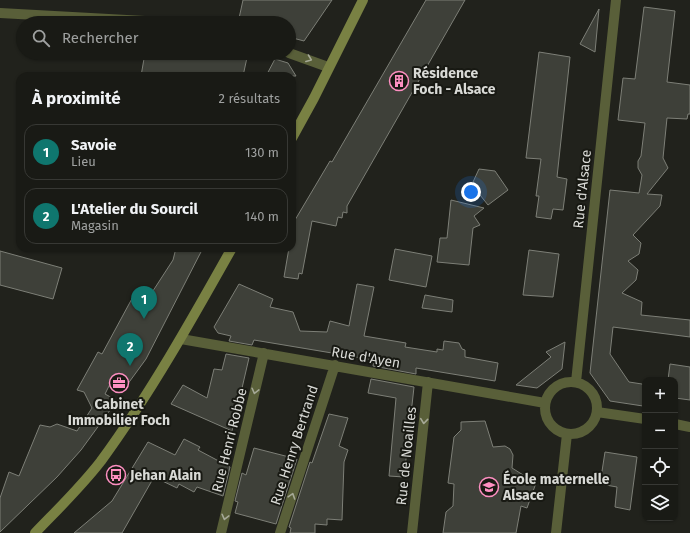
<!DOCTYPE html>
<html lang="fr">
<meta charset="utf-8">
<style>
:root{--surface:#191a15;--page:#262722;--text:#f1f3f6;--muted:#9fa1a0;--line:#373834;--accent:#0f766e}
body{margin:0;font-family:"Fira Sans",sans-serif;background:var(--page);color:var(--text)}
.controls{position:absolute;right:12px;bottom:12px;display:grid;overflow:hidden;border-radius:8px;box-shadow:0 1px 3px #0004}
.controls button{width:36px;height:36px;display:grid;place-items:center;padding:0;border:0;border-bottom:1px solid var(--line);background:var(--surface);color:var(--text);font:20px sans-serif}
.you{position:absolute;left:471px;top:192px;width:14px;height:14px;margin:-10px;border:3px solid #fff;border-radius:50%;background:#1a73e8;box-shadow:0 0 0 6px #1a73e833}
.badge{display:grid;place-items:center;width:26px;height:26px;border-radius:50%;background:var(--accent);color:#fff;font-size:13px;font-weight:700}
.pin{position:absolute;translate:-50% -33px;filter:drop-shadow(0 1px 2px #0008)}
.pin::after{content:'';position:absolute;top:21px;width:14px;height:12px;background:inherit;clip-path:polygon(0 0,100% 0,50% 100%)}
.list{margin:0;padding:0;list-style:none}
h2{display:flex;justify-content:space-between;align-items:center;height:52px;margin:0;padding:0 16px;font-size:17px}
h2 small{font-size:13px;font-weight:400;color:var(--muted)}
.list li{display:grid;grid-template-columns:26px 1fr auto;gap:12px;align-items:center;box-sizing:border-box;height:56px;margin:0 8px 8px;padding:0 8px;border:1px solid var(--line);border-radius:12px}
.list b{display:block;font-size:15px;white-space:nowrap}
.list p{margin:0;font-size:13px;white-space:nowrap;color:var(--muted)}
.list em{font-size:13px;font-style:normal;color:var(--muted)}
.icon{flex:none;width:22px;height:22px;fill:none;stroke:currentColor;stroke-width:2;stroke-linecap:round;stroke-linejoin:round}
.map{position:relative;flex:none;width:690px;height:533px;overflow:hidden}
.search{position:absolute;background:var(--surface);box-shadow:0 1px 3px #0004;left:16px;top:16px;width:280px;height:44px;display:flex;align-items:center;gap:10px;box-sizing:border-box;padding:0 14px;border-radius:22px;color:var(--muted);font-size:15px}
.panel{position:absolute;background:var(--surface);box-shadow:0 1px 3px #0004;left:16px;top:72px;width:280px;height:180px;border-radius:12px}
.map>svg:first-child{display:block}
</style>
<div class="map">
<svg width="690" height="533" viewBox="0 0 690 533">
<rect width="100%" height="100%" fill="#21221c"/>
<path fill="#3e4039" stroke="#7d7f77" d="M243,0H332L304,41L289,37V23H238Z
M426,0H465L347,206V213L343,212L342,218L338,217L336,226L312,221L302,274L299,273L298,279L284,277L289,248H292L295,220L330,161L332,162Z
M644,7L675,11L667,82L690,85V114H688L687,119L667,118L663,158L668,168L647,194L662,195L660,206L633,235L641,243L639,254L628,261L638,270L636,280L622,293L642,302L641,315L690,320V337L613,327L610,354L629,382L642,384L645,388L643,406L610,401L590,373L610,190L639,193L642,175L638,168V161L641,156L645,123L618,120L623,78L635,79Z
M599,9L595,52L580,44Z
M539,52L570,57L557,177L567,179L563,210L553,209L551,219L536,217L539,196H536L541,159L526,158Z
M145,53H175L203,59L205,53H248L243,76H141Z
M275,59L288,63L296,76H266Z
M479,169L495,171L508,190L488,205L476,190L478,188L473,182Z
M451,200L484,208L474,216L480,225L473,228L469,265L437,262L440,238H447Z
M176,248H203L146,359L127,385L113,378L105,394L116,400V402L81,450L57,477L0,532V498L9,472L19,476L40,425L50,427L57,424L77,431L92,408L84,392L77,390L98,352L102,354L135,293L149,297L173,260Z
M395,249L432,256L426,287L389,280Z
M529,250L559,254L553,297L523,295Z
M0,251L62,268L53,299L0,285Z
M239,284L273,299L270,307L293,312L300,331L327,332L330,321L349,326L357,284L374,287L364,336L406,343L405,347L437,352V349L443,350L444,341L459,343L462,349L465,350V357L498,363L495,381L416,368V374L373,366L374,360L254,340L252,345L229,341L231,336L218,333L214,327Z
M425,295L453,300L452,312L422,308Z
M565,342L562,369L537,388L516,385L551,357L546,352Z
M226,354L249,358L232,431L171,404L183,385L207,398L214,369L222,370Z
M670,364L690,367V400L675,398V380H668Z
M371,379L414,387L404,477L389,476L396,398L368,393Z
M329,414L348,418L339,446L348,450L344,462L342,520L327,519V525L315,524V533H290L291,528L289,527L310,462L312,463Z
M485,421L493,447L505,446L510,449L513,455L512,468L536,483L527,508L521,506L516,533H443L446,512L453,506L454,484L448,483L454,437L461,430V422Z
M184,439L200,447L198,450L230,467L223,496L197,487L194,492L179,484L177,488L154,477L122,533H74L112,501L148,442L175,455Z
M254,448L297,459L276,524L235,513L238,502L235,501L242,473L246,475Z
M605,452L637,457L630,510L615,507L617,487L600,484Z"/>
<g fill="none" stroke-linecap="round" stroke-linejoin="round">
<path stroke="#595f39" stroke-width="10" d="M0,13L181,23
M289,53L328,67
M181,339L545,403
M545 408a26 26 0 1 1 52 0a26 26 0 1 1-52 0Z
M576,382L616,0
M597,412L645,419
M675,424L690,427
M221,533L264,353
M280,533L335,365
M412,533L428,382
M556,533L567,434"/>
<path stroke="#798143" stroke-width="10" d="M292,138L314,98L363,0
M35,533C58,509 81,487 101,461C150,394 191,321 232,248"/>
</g>
<defs><path id="oneway-chevron" d="M-2-3.5L2.5 0L-2 3.5" fill="none" stroke-width="1.6" stroke-linecap="round" stroke-linejoin="round"/></defs>
<g stroke="#a6a997">
<use href="#oneway-chevron" transform="translate(309 59) rotate(21)"/>
<use href="#oneway-chevron" transform="translate(255 391) rotate(104)"/>
<use href="#oneway-chevron" transform="translate(424 421) rotate(96)"/>
<use href="#oneway-chevron" transform="translate(292 496) rotate(-72)"/>
<use href="#oneway-chevron" transform="translate(225 517) rotate(104)"/>
</g>
<defs>
<symbol id="building-ring" viewBox="-11 -11 22 22"><circle r="9.5" fill="#181913" stroke="#fd8fc1" stroke-width="1.5"/><path d="M-4-6H4V6H1V3H-1V6H-4ZM-2.5-4.3h1.7v1.8h-1.7ZM.8-4.3h1.7v1.8H.8ZM-2.5-1h1.7V.8h-1.7ZM.8-1h1.7V.8H.8Z" fill="#fd8fc1"/></symbol>
<symbol id="office-ring" viewBox="-11 -11 22 22"><circle r="9.5" fill="#181913" stroke="#fd8fc1" stroke-width="1.5"/><path d="M-6-3h4V-5.5h4V-3h4V5H-6ZM-1-4.5V-3h2v-1.5ZM-6 0V1H6V0Z" fill="#fd8fc1"/></symbol>
<symbol id="bus-ring" viewBox="-11 -11 22 22"><circle r="9.5" fill="#181913" stroke="#fd8fc1" stroke-width="1.5"/><path d="M-5-6H5V4H4V6H2V4H-2V6H-4V4H-5ZM-3.5-4V0h7V-4ZM-3.5 1.2v1.5H-2V1.2ZM2 1.2v1.5H3.5V1.2Z" fill="#fd8fc1"/></symbol>
<symbol id="school-ring" viewBox="-11 -11 22 22"><circle r="9.5" fill="#181913" stroke="#fd8fc1" stroke-width="1.5"/><path d="M0-5L7-2L0 1L-7-2ZM-4 1L0 2.5L4 1V4Q0 6-4 4Z" fill="#fd8fc1"/></symbol>
</defs>
<g fill-rule="evenodd">
<use href="#building-ring" x="388" y="70" width="22" height="22"/>
<use href="#office-ring" x="108" y="372" width="22" height="22"/>
<use href="#bus-ring" x="105" y="464" width="22" height="22"/>
<use href="#school-ring" x="478" y="476" width="22" height="22"/>
</g>
<g text-anchor="middle" stroke-width="4" stroke-linejoin="round" paint-order="stroke">
<g font-size="14" font-weight="bold" fill="#d9dad6" stroke="#181913" text-anchor="start">
<text x="413" y="78">Résidence<tspan x="413" dy="16">Foch - Alsace</tspan></text>
<text x="119" y="409" text-anchor="middle">Cabinet<tspan x="119" dy="16">Immobilier Foch</tspan></text>
<text x="130" y="480">Jehan Alain</text>
<text x="503" y="484">École maternelle<tspan x="503" dy="16">Alsace</tspan></text>
</g>
<g font-size="14" fill="#d9dad6" stroke="#181913">
<text transform="translate(582 189) rotate(-84)" y="5">Rue d'Alsace</text>
<text transform="translate(366 357) rotate(10)" y="5">Rue d'Ayen</text>
<text transform="translate(229 440) rotate(-76)" y="5">Rue Henri Robbe</text>
<text transform="translate(294 445) rotate(-72)" y="5">Rue Henry Bertrand</text>
<text transform="translate(406 456) rotate(-84)" y="5">Rue de Noailles</text>
</g>
</g>
</svg>
<div class="controls">
<button>+</button>
<button>−</button>
<button><svg class="icon" aria-label="locate" viewBox="0 0 24 24"><circle cx="12" cy="12" r="6"/><path d="M12 2v4M12 18v4M2 12h4M18 12h4"/></svg></button>
<button><svg class="icon" aria-label="layers" viewBox="0 0 24 24"><path d="M12 4l9 5-9 5-9-5zM3 14l9 5 9-5"/></svg></button>
</div>
<div class="you"></div>
<div class="pin badge" style="left:144px;top:319px">1</div>
<div class="pin badge" style="left:130px;top:366px">2</div>
<div class="search"><svg class="icon" aria-label="search" viewBox="0 0 24 24"><circle cx="10" cy="10" r="6"/><path d="M15 15l6 6"/></svg>Rechercher</div>
<section class="panel">
<h2>À proximité<small>2 résultats</small></h2>
<ul class="list">
<li><span class="badge">1</span><div><b>Savoie</b><p>Lieu</p></div><em>130 m</em></li>
<li><span class="badge">2</span><div><b>L'Atelier du Sourcil</b><p>Magasin</p></div><em>140 m</em></li>
</ul>
</section>
</div>
